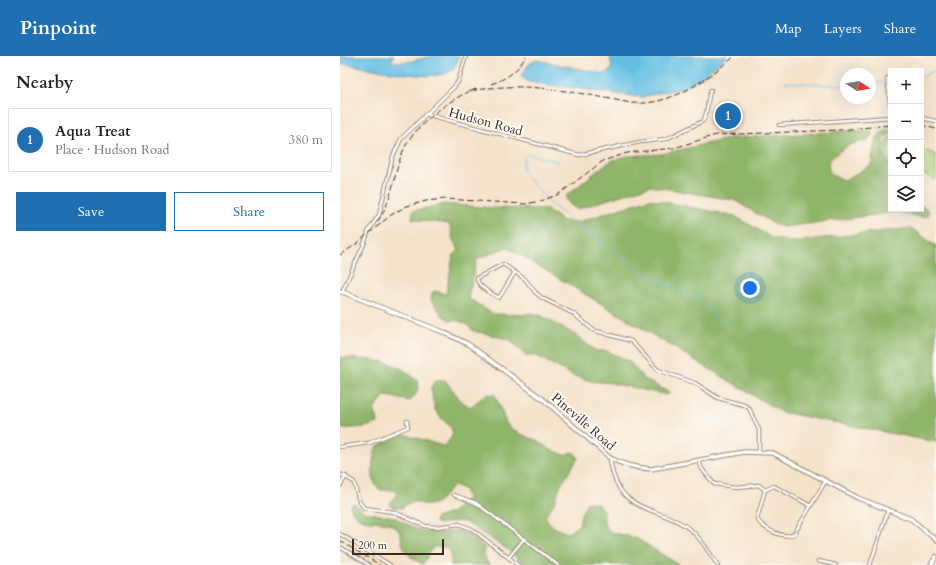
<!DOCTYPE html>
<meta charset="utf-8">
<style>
:root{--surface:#fff;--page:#f2f2f2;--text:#222;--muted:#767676;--line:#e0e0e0;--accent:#1f6fb2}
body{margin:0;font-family:Cardo,serif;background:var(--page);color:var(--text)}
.controls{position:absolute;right:12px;top:12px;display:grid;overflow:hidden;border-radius:0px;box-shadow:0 4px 16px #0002}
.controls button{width:36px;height:36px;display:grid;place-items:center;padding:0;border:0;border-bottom:1px solid var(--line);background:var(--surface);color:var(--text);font:20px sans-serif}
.compass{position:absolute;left:500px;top:12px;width:36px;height:36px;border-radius:50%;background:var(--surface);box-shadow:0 4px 16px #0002;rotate:101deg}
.scale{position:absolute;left:12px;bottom:10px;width:92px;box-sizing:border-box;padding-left:4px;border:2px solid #3b2a1e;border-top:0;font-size:11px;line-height:14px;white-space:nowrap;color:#3b2a1e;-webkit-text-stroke:3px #fdfcf7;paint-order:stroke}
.you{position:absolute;left:410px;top:232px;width:14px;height:14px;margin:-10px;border:3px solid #fff;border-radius:50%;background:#1a73e8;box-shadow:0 0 0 6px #1a73e833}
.badge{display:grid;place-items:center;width:26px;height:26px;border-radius:50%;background:var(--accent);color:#fff;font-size:13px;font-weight:700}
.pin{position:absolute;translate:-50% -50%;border:2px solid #fff;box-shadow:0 1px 4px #0006}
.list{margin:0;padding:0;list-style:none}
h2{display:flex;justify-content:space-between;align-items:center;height:52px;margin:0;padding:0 16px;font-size:17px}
h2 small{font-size:13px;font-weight:400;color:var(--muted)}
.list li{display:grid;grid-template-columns:26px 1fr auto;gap:12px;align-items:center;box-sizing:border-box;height:64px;margin:0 8px 8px;padding:0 8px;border:1px solid var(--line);border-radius:0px}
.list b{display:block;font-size:15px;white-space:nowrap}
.list p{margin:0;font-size:13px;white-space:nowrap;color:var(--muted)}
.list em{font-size:13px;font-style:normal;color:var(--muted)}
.actions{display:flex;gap:8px;padding:12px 16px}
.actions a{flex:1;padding:9px 0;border:1px solid var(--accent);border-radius:0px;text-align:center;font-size:14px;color:var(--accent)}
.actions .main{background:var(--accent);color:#fff}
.icon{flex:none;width:22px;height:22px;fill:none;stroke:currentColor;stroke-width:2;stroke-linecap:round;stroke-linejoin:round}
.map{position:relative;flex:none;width:596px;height:509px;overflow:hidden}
header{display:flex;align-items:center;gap:24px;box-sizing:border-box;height:56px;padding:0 20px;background:var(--accent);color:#fff}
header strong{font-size:19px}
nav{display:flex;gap:22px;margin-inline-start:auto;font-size:14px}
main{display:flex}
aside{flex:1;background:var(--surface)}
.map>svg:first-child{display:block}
</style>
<header>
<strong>Pinpoint</strong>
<nav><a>Map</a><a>Layers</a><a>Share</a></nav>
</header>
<main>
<aside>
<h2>Nearby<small></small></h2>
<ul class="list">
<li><span class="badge">1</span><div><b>Aqua Treat</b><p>Place · Hudson Road</p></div><em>380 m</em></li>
</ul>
<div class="actions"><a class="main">Save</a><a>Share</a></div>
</aside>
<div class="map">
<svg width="596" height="509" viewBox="0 0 596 509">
<rect width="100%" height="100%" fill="#fdfcf7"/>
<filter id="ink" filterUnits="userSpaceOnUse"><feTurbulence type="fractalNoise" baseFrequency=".025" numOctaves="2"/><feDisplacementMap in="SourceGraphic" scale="8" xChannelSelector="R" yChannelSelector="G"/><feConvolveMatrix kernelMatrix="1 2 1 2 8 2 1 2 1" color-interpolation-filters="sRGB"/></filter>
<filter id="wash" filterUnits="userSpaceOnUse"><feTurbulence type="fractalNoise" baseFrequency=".012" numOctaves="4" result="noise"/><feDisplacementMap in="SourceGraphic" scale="16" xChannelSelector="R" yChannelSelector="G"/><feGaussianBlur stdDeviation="0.9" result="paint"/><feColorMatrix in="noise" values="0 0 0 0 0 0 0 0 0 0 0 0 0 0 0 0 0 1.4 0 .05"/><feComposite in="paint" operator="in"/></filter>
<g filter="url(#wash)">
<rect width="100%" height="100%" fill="#f5e2c9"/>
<path fill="#b4d379" stroke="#787e4c" d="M551,80L547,95L551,110C541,102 541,88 551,80Z
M581,92L596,99V124L581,117Z"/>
<path fill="#8fb569" stroke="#657044" d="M551,72V78L543,82C541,95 542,103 551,112V153H581V149L589,155L588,160L581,161L556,156L444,171L434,168L394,144L310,130L237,153C232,150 226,147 226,140L263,110L273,104L287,100L322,98L391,82L529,74L533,77L527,86C513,84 499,95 489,105C486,117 494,121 505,124L531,109C534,93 532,76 551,72Z
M310,143L395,160L432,182L450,186L571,172L596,190V386L441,356L167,191L137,203L128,242L153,258L182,259L191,257L202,260L237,280L256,295H267L289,305L304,323L330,337L327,339L271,327L251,325L234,320L197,300H187L169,283L133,275L126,268L116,264L110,265L102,259L91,244L92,237L94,235L106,238L113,200L119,194L113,184L109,168L72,163L73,155L104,148L152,152L207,153L222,165L238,166Z
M0,301C31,305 56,301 79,327L77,337L70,345C61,344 53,340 44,340L33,355L37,360L38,367L25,371L0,373Z
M96,324H105L121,345L130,351L147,338L155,339L167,369L178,377L198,385L211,394L225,399L231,396L236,398L238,402L219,432L215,446L205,460C211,471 217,474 228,477L239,469L241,458L247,446L258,448L264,456V468L270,476L296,482L339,509H188L178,503L167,493L125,466L118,465L98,468L95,466L96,462L113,456L127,442L124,433L114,429C108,435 102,445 93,448C79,453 79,438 62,452L52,451L50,448L57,437L53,434H39C29,422 32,404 37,390L64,378L103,390C126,372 101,368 95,353C93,346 92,338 91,331Z
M14,447L24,456L54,461L74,472L86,475L97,477L119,474L129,478L144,490V499L149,509H111V498L108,491H93L83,508C76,505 67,499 64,492C60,484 63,476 54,470C38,460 18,473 10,450Z"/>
<path fill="#66c0e3" stroke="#507580" d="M0,0H54L51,5L54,6H68L92,0H119C117,7 115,14 107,17C86,25 25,11 0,7Z
M270,0H387L362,21L342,32L301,41L189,26L181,21L189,8L197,4L264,18L272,13Z"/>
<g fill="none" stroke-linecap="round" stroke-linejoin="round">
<path stroke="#66c0e3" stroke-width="1" d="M581,22L590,16L596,15
M445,26L506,30
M530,30L538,27L551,26
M219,106L188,98L184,102L182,113L186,120L209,146L248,178L292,206L308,219L357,241L382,268"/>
</g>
</g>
<g filter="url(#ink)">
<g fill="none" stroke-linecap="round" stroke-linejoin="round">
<defs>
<path id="street" d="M547,22L551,52
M85,58L239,99L300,86L326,83L363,65C369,56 366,44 371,34
M581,62L596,65
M439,69L551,61
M175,216L159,242C152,237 138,232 137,222L163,208L185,223L195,236L202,242L234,258L253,274L291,285L318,314L355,327L378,342L404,349L409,352L419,374V396
M2,236L24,188L29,174L39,159L53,100L61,83L114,31L118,26L126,0
M0,391L29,387L68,371L67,365
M270,402C277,462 319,447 352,475C363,484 369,498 378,509
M359,405L362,413L374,428L396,431L419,429L425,434
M0,418L14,426L19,445L24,452L54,456L85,470L96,471L119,468L132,473L178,509
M0,430L6,420
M114,439L136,447L218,509
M471,450L434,430L425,434L417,463C423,473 443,483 454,478L485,426
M0,478L50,509
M0,491L29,509
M169,501L184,483
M478,505L496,509
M530,509L548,454"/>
<path id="secondary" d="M0,235L103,276L128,288L204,344L270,402C283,409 296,412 311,413L404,396L433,397L518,442L571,463L596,484"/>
<path id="primary" d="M591,509L596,501"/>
</defs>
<use href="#street" stroke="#988674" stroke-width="4.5"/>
<use href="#secondary" stroke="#988674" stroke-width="5.5"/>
<use href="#primary" stroke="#988674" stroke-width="6"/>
<use href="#street" stroke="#fff" stroke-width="2.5"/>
<use href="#secondary" stroke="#fff" stroke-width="3.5"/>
<use href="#primary" stroke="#fff" stroke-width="4"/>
<path stroke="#3b2a1e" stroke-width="1" stroke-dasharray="6 3" stroke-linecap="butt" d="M151,28C166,23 178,15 186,0
M131,35C183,24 239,37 291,47C333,50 365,24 395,0
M581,69L596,73
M37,166C53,145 53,119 63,95C73,71 111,41 136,33
M0,199L15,189L51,159L67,150L86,145L105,143L185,148L201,145L219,138L263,105L287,97L334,92L376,79L500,74L551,69
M0,485L40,509"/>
</g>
</g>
<g text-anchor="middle" stroke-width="4" stroke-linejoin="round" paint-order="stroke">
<g font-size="13" fill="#3b2a1e" stroke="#fdfcf7">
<text transform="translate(146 65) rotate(15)" y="5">Hudson Road</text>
<text transform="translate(244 365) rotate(41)" y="5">Pineville Road</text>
</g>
</g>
</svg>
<div class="controls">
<button>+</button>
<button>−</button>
<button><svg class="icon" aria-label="locate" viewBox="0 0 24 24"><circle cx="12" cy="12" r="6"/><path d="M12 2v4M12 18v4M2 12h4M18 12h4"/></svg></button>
<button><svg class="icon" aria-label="layers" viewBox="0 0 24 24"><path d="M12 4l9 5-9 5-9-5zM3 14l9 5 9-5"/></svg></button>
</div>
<svg class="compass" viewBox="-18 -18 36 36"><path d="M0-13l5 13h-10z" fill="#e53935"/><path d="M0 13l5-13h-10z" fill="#767676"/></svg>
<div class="scale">200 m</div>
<div class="you"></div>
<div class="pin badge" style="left:388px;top:60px">1</div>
</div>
</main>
